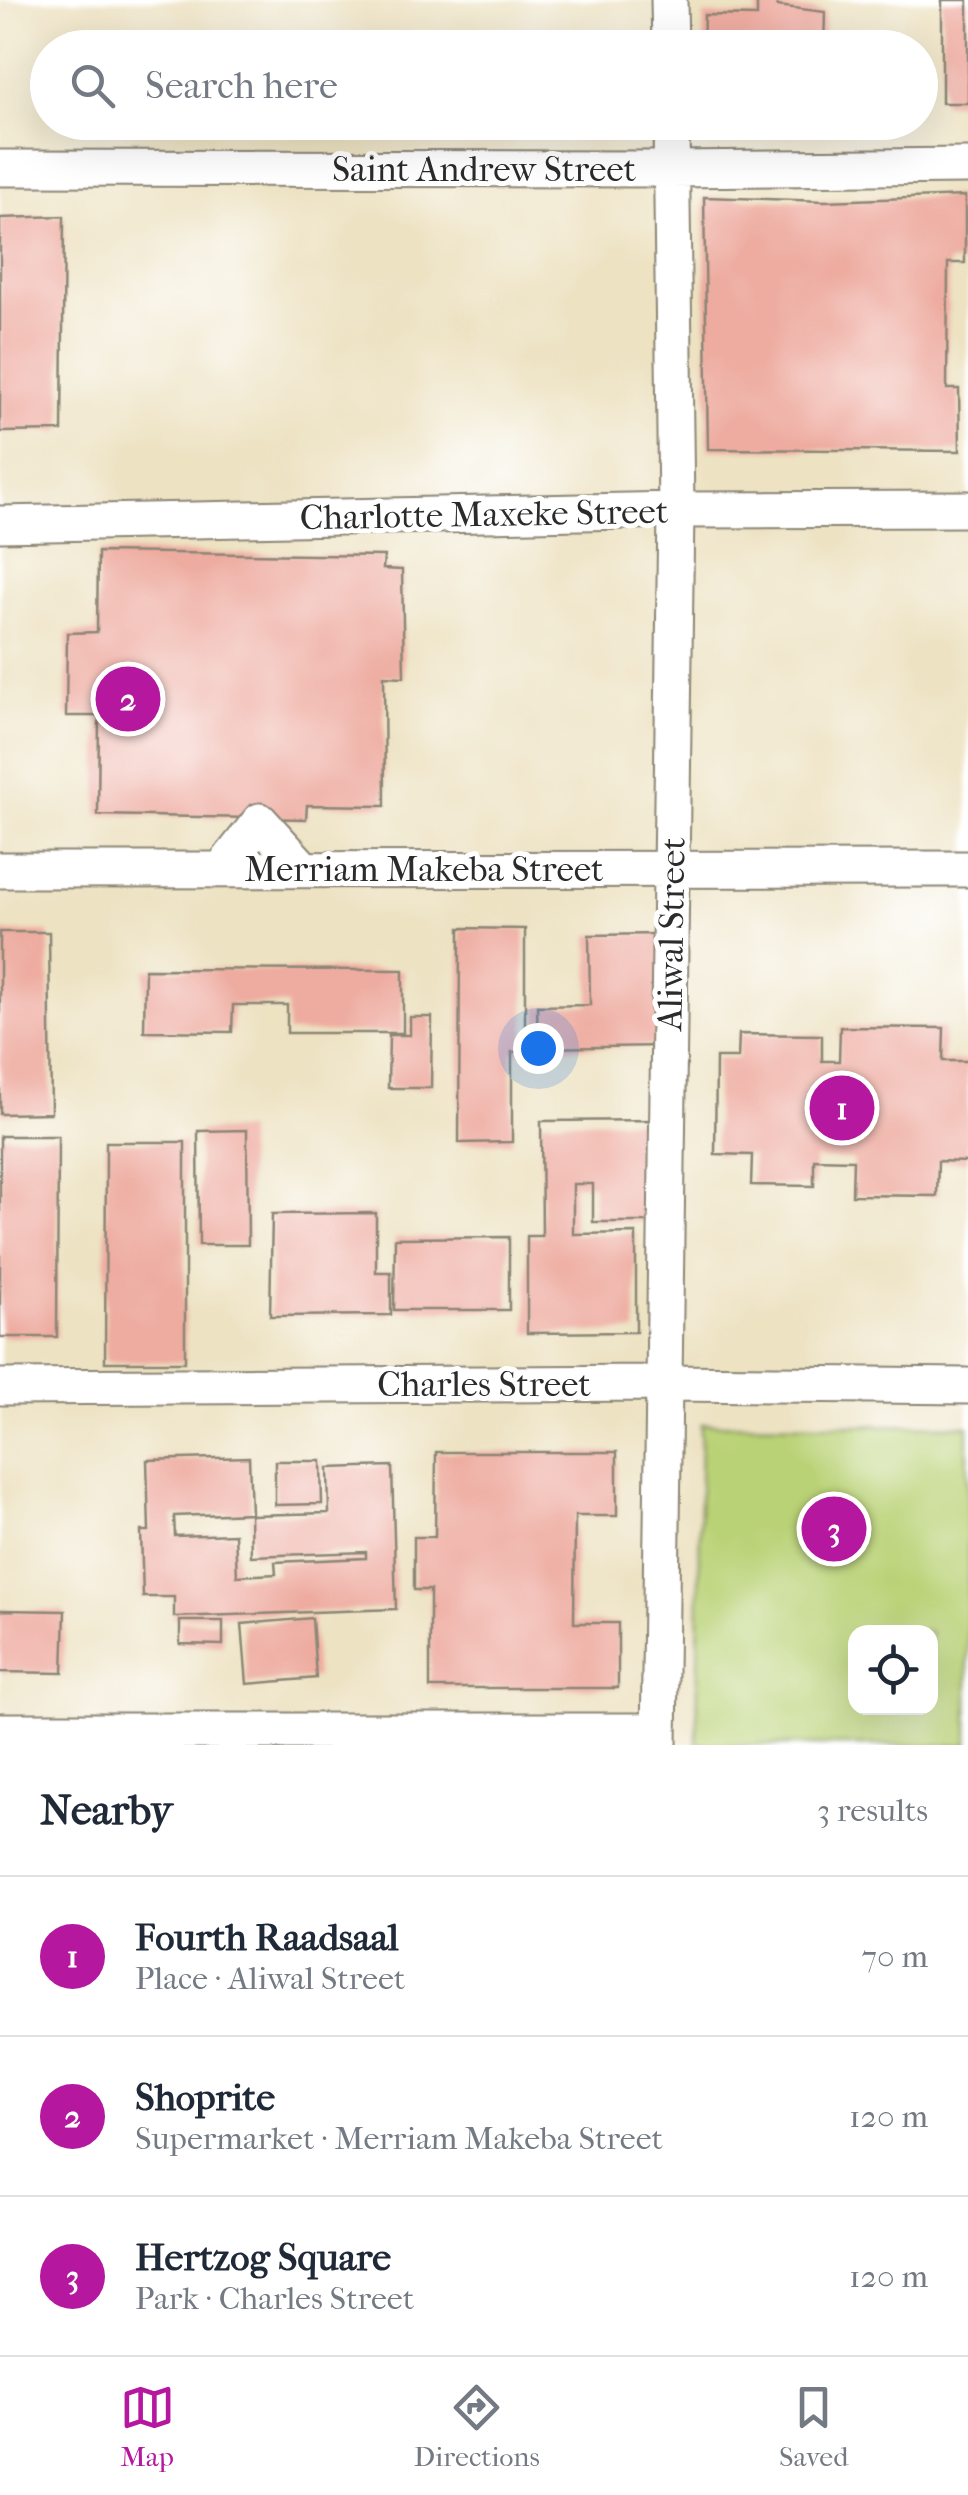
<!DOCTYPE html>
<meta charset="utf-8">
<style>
:root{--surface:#fff;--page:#f6f6f7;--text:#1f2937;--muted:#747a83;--line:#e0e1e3;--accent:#b5179e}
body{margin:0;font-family:"IM FELL French Canon",serif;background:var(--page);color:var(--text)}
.controls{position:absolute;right:30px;bottom:30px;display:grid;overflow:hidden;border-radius:20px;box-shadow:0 10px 40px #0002}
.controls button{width:90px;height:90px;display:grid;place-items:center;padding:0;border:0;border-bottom:2px solid var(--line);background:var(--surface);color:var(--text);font:50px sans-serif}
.you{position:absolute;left:538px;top:1048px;width:35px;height:35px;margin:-25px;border:8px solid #fff;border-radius:50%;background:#1a73e8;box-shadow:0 0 0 15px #1a73e833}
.badge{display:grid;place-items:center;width:65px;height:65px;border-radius:50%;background:var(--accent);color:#fff;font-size:32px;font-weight:700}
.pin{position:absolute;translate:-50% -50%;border:5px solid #fff;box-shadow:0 2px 10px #0006}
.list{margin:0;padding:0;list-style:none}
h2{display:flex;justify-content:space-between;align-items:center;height:130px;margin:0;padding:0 40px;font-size:42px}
h2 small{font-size:32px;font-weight:400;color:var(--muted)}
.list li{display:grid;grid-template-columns:65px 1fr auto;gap:30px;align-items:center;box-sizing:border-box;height:160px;padding:0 40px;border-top:2px solid var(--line)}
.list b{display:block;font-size:38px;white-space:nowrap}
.list p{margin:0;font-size:32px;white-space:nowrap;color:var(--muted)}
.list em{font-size:32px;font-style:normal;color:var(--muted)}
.icon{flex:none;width:55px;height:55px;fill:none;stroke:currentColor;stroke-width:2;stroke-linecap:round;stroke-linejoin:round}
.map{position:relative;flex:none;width:968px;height:1745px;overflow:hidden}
.search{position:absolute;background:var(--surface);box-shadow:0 10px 40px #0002;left:30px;right:30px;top:30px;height:110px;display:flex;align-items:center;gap:25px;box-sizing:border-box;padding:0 35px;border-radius:55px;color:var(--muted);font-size:38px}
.sheet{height:610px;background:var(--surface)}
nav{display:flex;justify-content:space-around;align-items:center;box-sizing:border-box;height:140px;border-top:2px solid var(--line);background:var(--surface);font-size:28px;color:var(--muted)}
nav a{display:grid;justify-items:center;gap:5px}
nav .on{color:var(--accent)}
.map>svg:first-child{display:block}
</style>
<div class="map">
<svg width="968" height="1745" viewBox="0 0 968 1745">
<rect width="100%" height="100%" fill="#fff"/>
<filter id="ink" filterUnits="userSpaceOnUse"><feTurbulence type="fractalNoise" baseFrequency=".01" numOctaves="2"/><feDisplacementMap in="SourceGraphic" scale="20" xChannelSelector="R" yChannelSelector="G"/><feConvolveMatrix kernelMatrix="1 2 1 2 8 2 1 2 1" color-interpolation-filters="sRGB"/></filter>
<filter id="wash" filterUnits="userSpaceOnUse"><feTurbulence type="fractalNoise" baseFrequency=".0048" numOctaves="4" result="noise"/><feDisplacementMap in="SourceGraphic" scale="40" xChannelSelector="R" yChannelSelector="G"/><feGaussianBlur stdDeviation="2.25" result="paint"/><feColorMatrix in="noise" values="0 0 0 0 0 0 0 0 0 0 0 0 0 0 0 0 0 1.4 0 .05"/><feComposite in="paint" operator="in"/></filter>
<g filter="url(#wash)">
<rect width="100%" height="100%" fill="#ede2c2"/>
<path fill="#bad276" stroke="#727e50" stroke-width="2.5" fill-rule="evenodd" d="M701,1424L968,1426V1745H697ZM856,1632H930V1708H856Z"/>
<g id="blocks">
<path fill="#eeaca0" d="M757,0H777V6L825,12L824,48H703L704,15L757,16Z
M942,0H968V103H942Z
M965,196V263H948L947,389H959L960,451L708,449L704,197L825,201Z
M64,216L62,431L0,432V218Z
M98,552L384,556L383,569L402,570L404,677L384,676L385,806L307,805L306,819L98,815L99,716H66L67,633L97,632Z
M460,928L525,929V1052H512V1142L459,1143Z
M0,932H49L51,1113L0,1114Z
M661,934L662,1046L538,1048L537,1006L590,1005L589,935Z
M145,969L403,970V1033H287V1005H233L232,1032L144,1031Z
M410,1017H432L431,1088H388L389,1035H410Z
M840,1027L944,1028L943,1061H968V1162L938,1161L937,1196L852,1195L853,1160L814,1159V1186L751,1185L752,1155L715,1154L716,1058H738L739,1034L822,1035V1061H839Z
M660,1120V1222H593V1184H573V1234L636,1233V1332L527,1333V1236H542L541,1121Z
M247,1130L248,1245H199L198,1131Z
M0,1136H58L57,1337H0Z
M106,1142H185V1362H105Z
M376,1213V1272H391V1315L270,1316L272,1214Z
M509,1237V1310H394L395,1238Z
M436,1452H617V1516H575L574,1623H618V1688H430V1590H414V1537H435Z
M249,1457L251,1513L174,1516L175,1536L235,1534L237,1576L276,1574L275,1562L366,1558V1552L251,1556L250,1515L329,1513L328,1468L392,1466L396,1609L174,1617V1597H143L141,1531H149L147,1460Z
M275,1461H321L322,1504L275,1505Z
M0,1610L65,1611L63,1673L0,1672Z
M312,1618L316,1678L247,1684L242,1624Z
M180,1621H223V1645L180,1644Z"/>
</g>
</g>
<g filter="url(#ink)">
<use href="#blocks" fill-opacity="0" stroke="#8c8676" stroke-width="2.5"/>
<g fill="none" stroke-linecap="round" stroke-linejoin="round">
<defs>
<path id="minor" d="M669,0L670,48
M0,168L672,169L968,166
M0,524L676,510L968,509
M222,869L260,821L302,867
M0,870C323,868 645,871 968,869
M0,1387L663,1383L968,1386
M0,1731H658
M659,1745L676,510L671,122"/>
</defs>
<use href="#minor" stroke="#8c8676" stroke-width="39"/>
<use href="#minor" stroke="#fff" stroke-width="35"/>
</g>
</g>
<g text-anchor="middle" stroke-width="10" stroke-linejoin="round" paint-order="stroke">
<g font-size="35" fill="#2b2b2b" stroke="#fff">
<text x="484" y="181">Saint Andrew Street</text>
<text transform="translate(484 514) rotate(-1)" y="12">Charlotte Maxeke Street</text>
<text x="424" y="881">Merriam Makeba Street</text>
<text transform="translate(671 934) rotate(-89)" y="12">Aliwal Street</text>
<text x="484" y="1396">Charles Street</text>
</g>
</g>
</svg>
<div class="controls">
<button><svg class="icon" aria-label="locate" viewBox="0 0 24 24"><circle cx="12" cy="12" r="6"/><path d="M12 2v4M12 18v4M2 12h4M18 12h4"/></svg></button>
</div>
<div class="you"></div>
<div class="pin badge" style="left:842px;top:1108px">1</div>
<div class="pin badge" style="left:128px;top:699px">2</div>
<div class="pin badge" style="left:834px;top:1529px">3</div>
<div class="search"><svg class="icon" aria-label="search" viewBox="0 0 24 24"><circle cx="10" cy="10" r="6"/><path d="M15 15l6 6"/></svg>Search here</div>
</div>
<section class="sheet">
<h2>Nearby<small>3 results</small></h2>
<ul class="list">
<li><span class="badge">1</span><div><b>Fourth Raadsaal</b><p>Place · Aliwal Street</p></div><em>70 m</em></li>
<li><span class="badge">2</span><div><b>Shoprite</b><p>Supermarket · Merriam Makeba Street</p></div><em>120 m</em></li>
<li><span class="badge">3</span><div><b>Hertzog Square</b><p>Park · Charles Street</p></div><em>120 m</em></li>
</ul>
</section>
<nav>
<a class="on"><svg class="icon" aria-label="map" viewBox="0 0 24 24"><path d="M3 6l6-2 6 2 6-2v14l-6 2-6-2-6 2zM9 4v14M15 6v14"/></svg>Map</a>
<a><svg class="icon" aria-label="directions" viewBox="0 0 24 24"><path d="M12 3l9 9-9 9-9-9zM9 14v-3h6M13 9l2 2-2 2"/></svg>Directions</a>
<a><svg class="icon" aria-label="saved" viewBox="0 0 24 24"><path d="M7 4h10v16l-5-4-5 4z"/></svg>Saved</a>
</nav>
